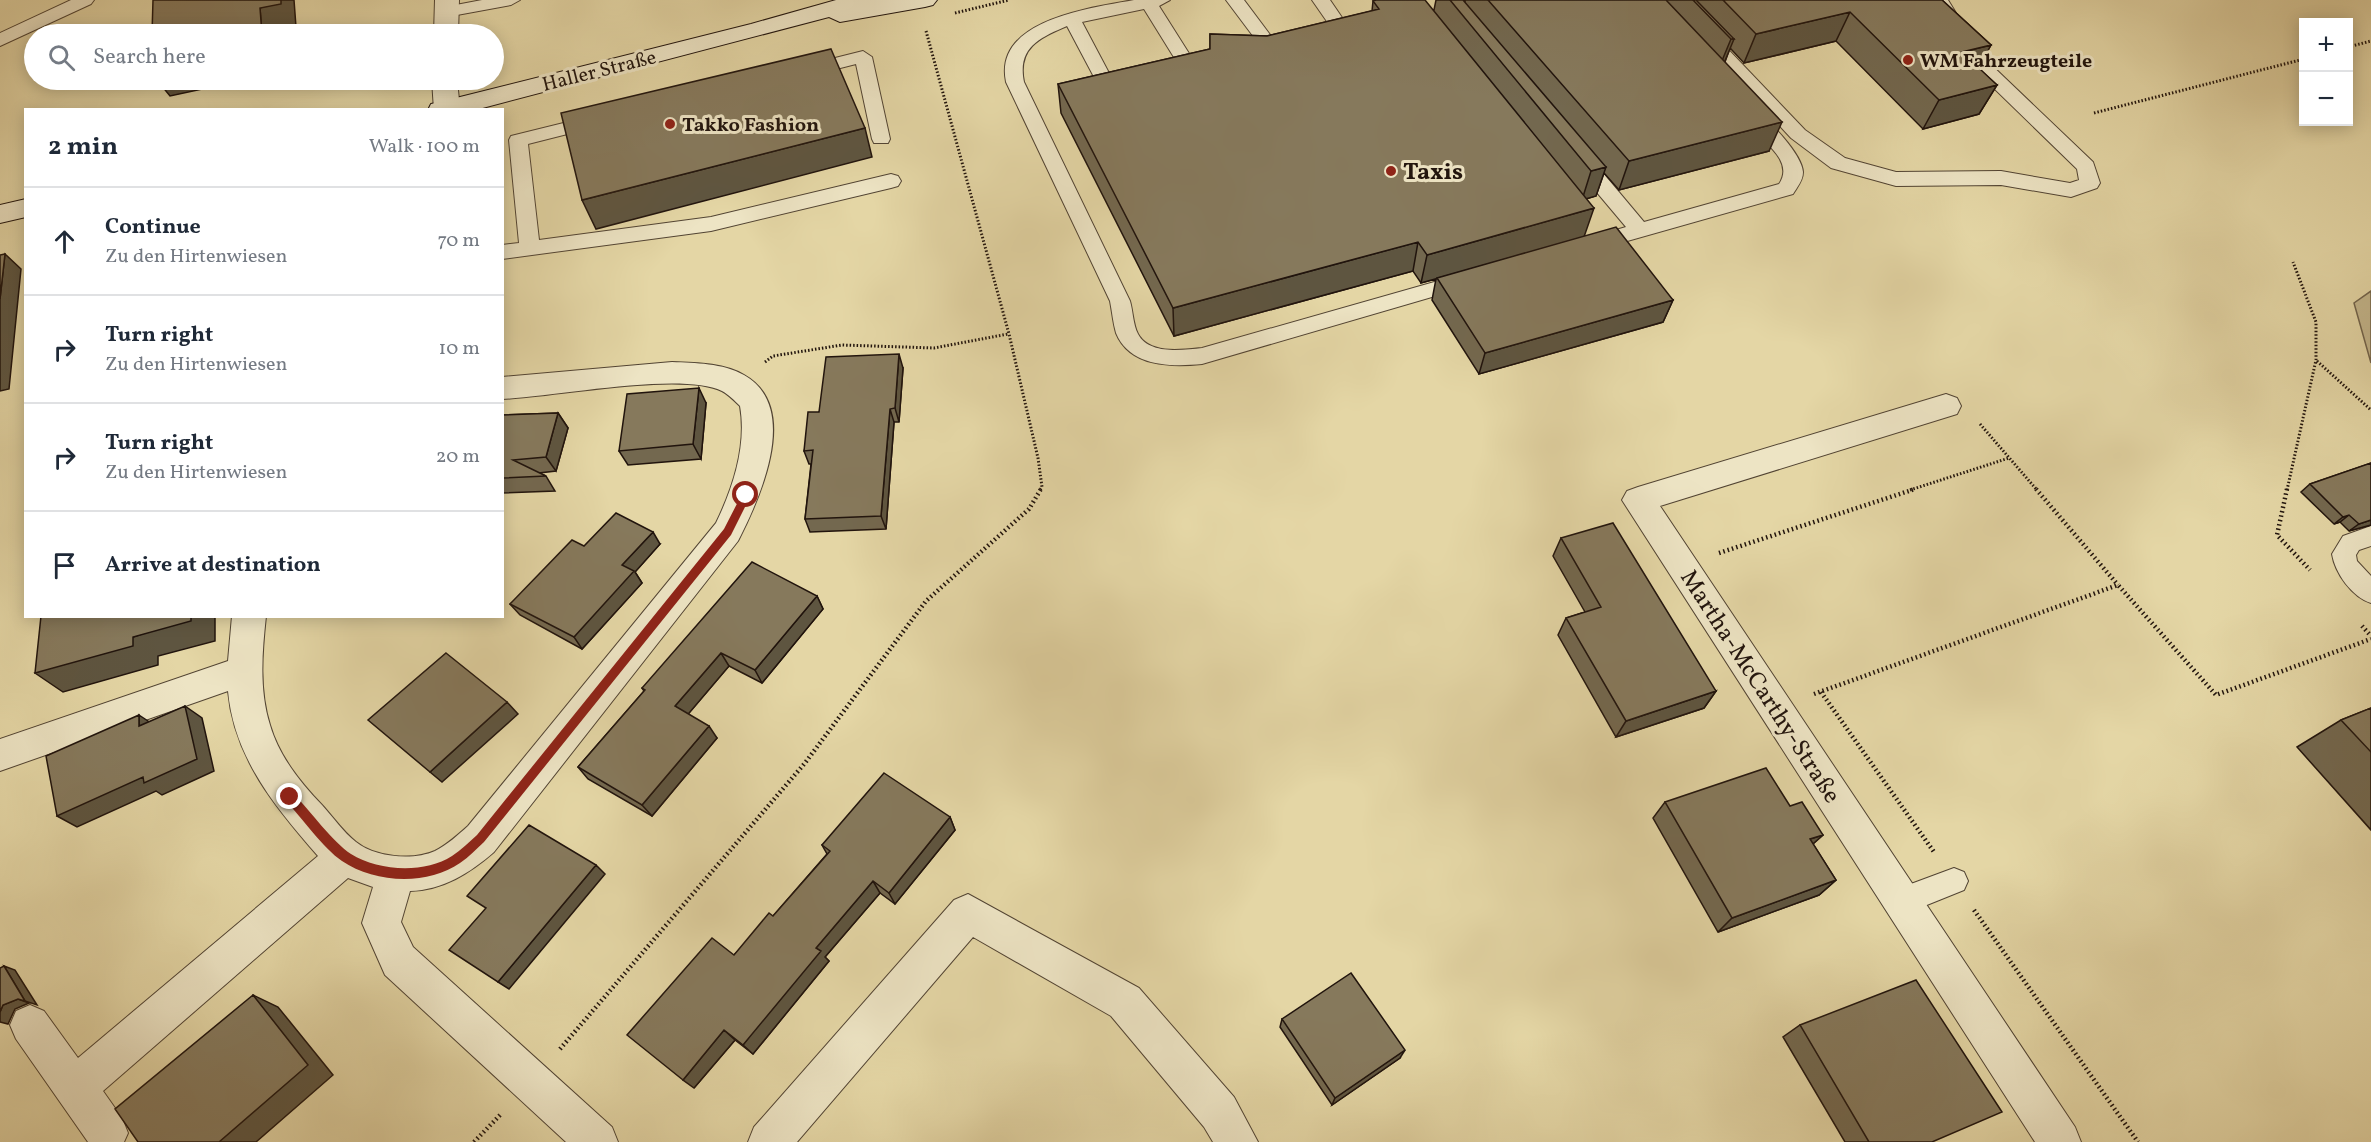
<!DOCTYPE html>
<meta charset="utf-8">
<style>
:root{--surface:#fff;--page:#f2f2f3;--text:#1f2937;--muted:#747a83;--line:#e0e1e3}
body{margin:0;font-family:Vollkorn,serif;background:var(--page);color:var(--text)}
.controls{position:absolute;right:18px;top:18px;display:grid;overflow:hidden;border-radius:0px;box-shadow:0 3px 15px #0003}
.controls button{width:54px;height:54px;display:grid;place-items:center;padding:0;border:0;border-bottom:2px solid var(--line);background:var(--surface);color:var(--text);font:30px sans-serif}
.stop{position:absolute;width:18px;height:18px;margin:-14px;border:4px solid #8f2418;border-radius:50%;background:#fff}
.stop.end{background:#8f2418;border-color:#fff;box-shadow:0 2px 6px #0008}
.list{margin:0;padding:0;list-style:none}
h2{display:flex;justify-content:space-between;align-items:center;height:78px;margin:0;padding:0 24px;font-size:26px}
h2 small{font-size:20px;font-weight:400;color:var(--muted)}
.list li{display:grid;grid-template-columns:39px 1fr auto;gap:18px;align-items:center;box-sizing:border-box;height:108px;padding:0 24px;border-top:2px solid var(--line)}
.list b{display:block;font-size:22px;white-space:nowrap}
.list p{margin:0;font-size:20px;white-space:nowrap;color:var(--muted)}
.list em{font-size:20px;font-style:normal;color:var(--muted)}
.icon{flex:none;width:33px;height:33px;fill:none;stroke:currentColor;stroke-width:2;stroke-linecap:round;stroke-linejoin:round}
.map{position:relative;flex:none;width:2371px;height:1142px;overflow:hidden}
.search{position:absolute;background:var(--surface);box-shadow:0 3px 15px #0003;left:24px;top:24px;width:480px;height:66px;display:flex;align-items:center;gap:15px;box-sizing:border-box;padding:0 21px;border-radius:33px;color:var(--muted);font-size:22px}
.panel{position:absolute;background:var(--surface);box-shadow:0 3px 15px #0003;left:24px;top:108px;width:480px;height:510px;border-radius:0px}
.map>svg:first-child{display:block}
</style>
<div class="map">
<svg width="2371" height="1142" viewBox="0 0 2371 1142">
<rect width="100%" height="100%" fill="#e4d6a5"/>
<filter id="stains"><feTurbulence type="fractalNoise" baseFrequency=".00333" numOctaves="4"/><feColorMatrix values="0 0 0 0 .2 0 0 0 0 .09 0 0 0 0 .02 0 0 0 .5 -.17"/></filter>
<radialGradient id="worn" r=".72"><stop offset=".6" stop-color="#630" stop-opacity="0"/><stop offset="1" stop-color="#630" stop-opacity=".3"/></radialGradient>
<path fill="#c3b58b" stroke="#72644c" stroke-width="1.5" d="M2371,291V363L2354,303Z"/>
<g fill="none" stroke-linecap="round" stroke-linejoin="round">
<defs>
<path id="service" d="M71,0H94L91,4L0,46V33Z
M482,0H520L511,5L446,17L437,12L440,8Z
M1134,0H1170L1159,6L1190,55L1187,59H1175L1144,9L1082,22L1109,73L1106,77H1094L1067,26C1039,38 1017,48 1024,82L1130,301C1133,311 1133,325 1138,334C1149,355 1183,350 1202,348L1466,273L1473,275L1476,280L1473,285L1202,364C1171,367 1130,367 1116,333C1113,323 1112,311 1110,301L1006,82C993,20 1090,8 1134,0Z
M1226,0H1244L1271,36L1268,40H1256Z
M1312,0H1330L1343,19L1340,23H1328Z
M1662,0H1681L1805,130L1845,158L1896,172L2001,171L2070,183L2079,180L2077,169L1970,65L1930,0H1948L1983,57L2093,162L2100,183L2097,188L2071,197L2001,185L1896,186L1831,168L1791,138Z
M863,51L872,57L890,139L888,143H874L872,139L856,64L805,77L796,71L799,67Z
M1752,112C1768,116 1802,155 1803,172C1803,181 1797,187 1793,194L1592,251L1585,249L1582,244L1585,239L1626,227L1573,164L1570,159L1573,154H1587L1644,222L1779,184C1797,158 1754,137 1743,118L1745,114Z
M596,115L603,117L605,121L603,125L528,144L539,240L711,217L891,174L898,176L901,181L898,186L891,188L711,231L502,259V245L519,243L509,140L511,136Z
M2371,526V546L2359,550L2356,555L2357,561L2371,576V603C2352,597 2335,573 2332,554L2343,536Z
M1954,868L1964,872L1968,881L1964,890L1902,915L1892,911L1888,901L1892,891Z"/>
<path id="minor" d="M435,0H459L458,34H434Z
M432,80H457L460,110H434Z
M672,362C695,363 723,363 744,375C801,407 760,498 738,541L494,852C470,873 443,890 410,891L401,922L413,947L612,1127L618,1142H566L385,975L362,923L373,887L348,878L103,1091L122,1118L128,1133L124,1142H88L16,1039L10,1025L16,1011L30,1005L44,1011L78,1058L318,856C276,808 234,758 228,691L0,771V739L228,661L232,616H266C262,653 259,690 270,725C279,756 300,782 322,805C333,817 343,832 356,842C374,857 413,861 435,851C447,845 458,835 468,826L716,523C733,488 747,445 740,406C735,401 728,394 722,391C681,371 554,397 502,399V377Z
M1946,394L1957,398L1961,406L1957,414L1660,506L2075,1127L2081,1142H2035L1622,500L1627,491L1638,487Z
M968,894L1139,988L1234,1097L1258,1142H1213L1204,1127L1111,1016L973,937L797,1142H748L754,1127L954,900Z"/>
<path id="secondary" d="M836,0H937L933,5L925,7L840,22L829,17L475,110H428L431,104L440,102L751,24Z
M26,199V217L0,223V205Z"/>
</defs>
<use href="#service" stroke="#524433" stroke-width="2"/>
<use href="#minor" stroke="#524433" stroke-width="2"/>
<use href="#secondary" stroke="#21140d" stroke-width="2"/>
<path stroke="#21140d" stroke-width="3" stroke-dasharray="1.5 2" stroke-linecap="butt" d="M955,13L1009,0
M926,31L1009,334L1038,458L1042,487L1040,490
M2348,47L2371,41
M2094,113L2304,59
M2317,361L2371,410
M765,362L773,356L842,345L934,348L1008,334
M1980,424L2037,490
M1910,490L2009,458
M2287,490L2316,360V322L2293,262"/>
<path stroke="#21140d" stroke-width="4.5" stroke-dasharray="1.5 3" stroke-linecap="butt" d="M2036,489L2118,585
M2287,489L2277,535L2310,570
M1719,553L1915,489
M2362,626L2371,636
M1821,692L1934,852
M1814,694L2118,585L2216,695L2371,639
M1974,910L2138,1142
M560,1049L805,763L926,601L1029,509L1041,489
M474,1142L501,1114"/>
<use href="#service" fill="#ede4c4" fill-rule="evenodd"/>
<use href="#minor" fill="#ede4c4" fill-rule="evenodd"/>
<use href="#secondary" fill="#ede4c4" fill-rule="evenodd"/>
</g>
<path fill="#73684f" stroke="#21140d" stroke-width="1.5" d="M1436,0H1463L1465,2V0H1942L1991,45L1978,68L1997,85L1979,114L1923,129L1836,41L1744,63L1730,48L1725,62L1769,151L1619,190L1604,173L1596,196L1586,199L1584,236L1673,300L1663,322L1479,374L1432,300L1436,279L1421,283L1413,271L1174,336L1061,113L1058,84L1210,49V34L1267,36L1372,11L1373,1L1434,10Z
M903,368L899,422H894L886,529L810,532L805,519L811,464H809L804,451L819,412Z
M706,403L701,459L628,465L619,451Z
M558,413L568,428L556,471L539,473L546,476L555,491L502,493V415Z
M2371,463V525L2349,531L2340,522L2334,524L2301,492L2310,484Z
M1561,538L1716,691L1704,708L1616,737L1558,635L1566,618L1585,612L1553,556Z
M660,544L635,572L642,583L582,649L520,615L510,604L584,546Z
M817,596L823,609L762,683L729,666L688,714L717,738L652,816L588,779L578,767L644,691L642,688Z
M2371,708V830L2297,747L2341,720Z
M1665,802L1790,806L1823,835L1813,844L1836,880L1819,895L1718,932L1653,818Z
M950,817L955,830L895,904L880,893L825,957L829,961L753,1054L735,1040L694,1088L734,955L773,916L827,854L822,845Z
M1282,1019L1400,1058L1332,1105L1280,1027Z
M1800,1025L1932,1142H1845L1783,1037Z"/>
<path fill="#5e5540" stroke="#21140d" stroke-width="1.5" d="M281,0H294L296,27L276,32V34H262L260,8Z
M1850,12L1836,41L1744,63L1756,34Z
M1731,39H1734L1722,68H1719Z
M1991,45L1975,74L1962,52Z
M157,80H223L212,82V87L170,96Z
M1997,85L1979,114L1923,129L1939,100Z
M1782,122L1769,151L1619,190L1629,161Z
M865,128L872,157L596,229L582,200Z
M1606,167L1596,196L1582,200L1591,171Z
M1594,208L1584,237L1421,283L1427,255Z
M1418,242L1413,271L1174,336L1173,308Z
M5,254L21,269L9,389L0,391V299Z
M1673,300L1663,322L1479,374L1485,353Z
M899,354L903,368L899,422L895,408Z
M699,388L706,403L701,459L693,444Z
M890,409L894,422L886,529L881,516Z
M558,413L568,428L556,471L546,457Z
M2349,515L2340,522L2334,524L2343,517Z
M2371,520V525L2349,531L2359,524Z
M653,532L660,544L635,572L642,583L582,649L574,637L622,565Z
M817,596L823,609L762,683L755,670Z
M191,616H215V641L158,656V665L63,692L35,673Z
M721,653L729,666L684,719L675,706Z
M1716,691L1704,708L1616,737L1626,721Z
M507,702L518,714L442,782L430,772Z
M185,706L202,718L214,771L162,795L156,791L77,827L57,816Z
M139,715L157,727L139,726Z
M709,726L717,738L652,816L642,805Z
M950,817L955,830L895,904L889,893Z
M1823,835L1806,850L1810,839Z
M596,865L605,874L509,989L498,982Z
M1836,880L1819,895L1718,932L1732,918Z
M873,881L880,893L825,957L829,961L753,1054L743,1045L816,948Z
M4,966L15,970L37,1005L25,1001Z
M253,995L278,1007L333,1075L256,1142H219Z
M18,999L29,1003L15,1009L8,1024L0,1022V1012L3,1005Z
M724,1030L735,1040L694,1088L683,1080Z
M1405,1050L1400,1058L1332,1105L1335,1098Z"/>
<path fill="#86795c" stroke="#21140d" stroke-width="1.5" d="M153,0H281V4L260,8L262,34H152Z
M1376,0H1425L1594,208L1427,255L1418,242L1173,308L1058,84L1210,49V34L1267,36L1379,9L1373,1Z
M1450,0H1463L1606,167L1591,171Z
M1488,0H1666L1782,122L1629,161Z
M1693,0H1696L1734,39H1731Z
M1723,0H1942L1991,45L1962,52L1997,85L1939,100L1850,12L1756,34Z
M831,49L865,128L582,200L561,113Z
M1616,227L1673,300L1485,353L1437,278Z
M5,254L0,299V255Z
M899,354L895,408L890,409L881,516L805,519L813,450L804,451L808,412H819L826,357Z
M699,388L693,444L619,451L627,394Z
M558,413L546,457L513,460L546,476L502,478V415Z
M2371,463V520L2359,524L2349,515L2343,517L2310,484Z
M616,513L653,532L622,565L634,571L574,637L510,604L572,540L584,546Z
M1613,523L1716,691L1626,721L1566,618L1601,607L1561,538Z
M752,562L817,596L755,670L721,653L675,706L709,726L642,805L578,767L645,690L642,688Z
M41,616H191V621L133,637V646L35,673Z
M446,653L507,702L430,772L368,720Z
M185,706L197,759L144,783L143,777L57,816L46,756L139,715V726Z
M2371,708V752L2341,720Z
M1766,768L1790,806L1802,802L1823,835L1810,839L1836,880L1732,918L1665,802Z
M884,773L950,817L889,893L873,881L816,948L821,951L743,1045L724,1030L683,1080L627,1035L712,938L734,955L769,913L773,916L830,851L822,845Z
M529,825L596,865L498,982L449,950L486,908L467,896Z
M4,966L25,1001L18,999L3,1005L0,1012V968Z
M1351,973L1405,1050L1335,1098L1282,1019Z
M1916,980L2002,1112L1932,1142H1869L1800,1025Z
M253,995L308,1065L219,1142H138L115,1109Z"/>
<path fill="#8f2418" d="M746,491L751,495L731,535L484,842C476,849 469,857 460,863C427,886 374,883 342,861C323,848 302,818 286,801V794H294C309,810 334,843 351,854C378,871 424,874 452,856C461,850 469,842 477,835L724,529L743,492Z"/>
<g fill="#8f2418" stroke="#ede4c4" stroke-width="2">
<circle cx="1908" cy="60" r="6"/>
<circle cx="670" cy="124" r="6"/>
<circle cx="1391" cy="171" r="6"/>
</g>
<g text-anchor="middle" stroke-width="6" stroke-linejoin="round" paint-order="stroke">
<g font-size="20" font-weight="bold" fill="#21140d" stroke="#ede4c4" text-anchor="start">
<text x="1920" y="67">WM Fahrzeugteile</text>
<text x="682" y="131">Takko Fashion</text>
</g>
<g font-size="20" fill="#21140d" stroke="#ede4c4">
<text transform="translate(599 70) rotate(-14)" y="7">Haller Straße</text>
</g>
<g font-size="24" font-weight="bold" fill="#21140d" stroke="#ede4c4" text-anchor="start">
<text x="1403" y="179">Taxis</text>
</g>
<g font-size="24" fill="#21140d" stroke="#ede4c4">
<text transform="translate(1761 686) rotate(57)" y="8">Martha-McCarthy-Straße</text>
</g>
</g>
<rect width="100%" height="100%" filter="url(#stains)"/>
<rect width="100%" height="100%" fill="url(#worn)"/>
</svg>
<div class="controls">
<button>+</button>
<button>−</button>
</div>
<div class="stop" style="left:746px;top:495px"></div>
<div class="stop end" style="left:290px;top:797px"></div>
<div class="search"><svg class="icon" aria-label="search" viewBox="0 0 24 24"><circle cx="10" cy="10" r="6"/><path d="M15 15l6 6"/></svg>Search here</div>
<section class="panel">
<h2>2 min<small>Walk · 100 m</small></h2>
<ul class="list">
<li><svg class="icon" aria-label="ahead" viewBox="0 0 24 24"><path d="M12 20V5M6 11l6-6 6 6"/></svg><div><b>Continue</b><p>Zu den Hirtenwiesen</p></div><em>70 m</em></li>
<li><svg class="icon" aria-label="right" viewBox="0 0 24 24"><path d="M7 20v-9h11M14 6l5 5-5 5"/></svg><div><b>Turn right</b><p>Zu den Hirtenwiesen</p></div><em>10 m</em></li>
<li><svg class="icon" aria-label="right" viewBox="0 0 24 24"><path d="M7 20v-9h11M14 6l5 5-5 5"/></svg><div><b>Turn right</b><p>Zu den Hirtenwiesen</p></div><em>20 m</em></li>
<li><svg class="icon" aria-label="arrive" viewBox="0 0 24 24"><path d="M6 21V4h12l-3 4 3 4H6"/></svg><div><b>Arrive at destination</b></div></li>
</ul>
</section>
</div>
